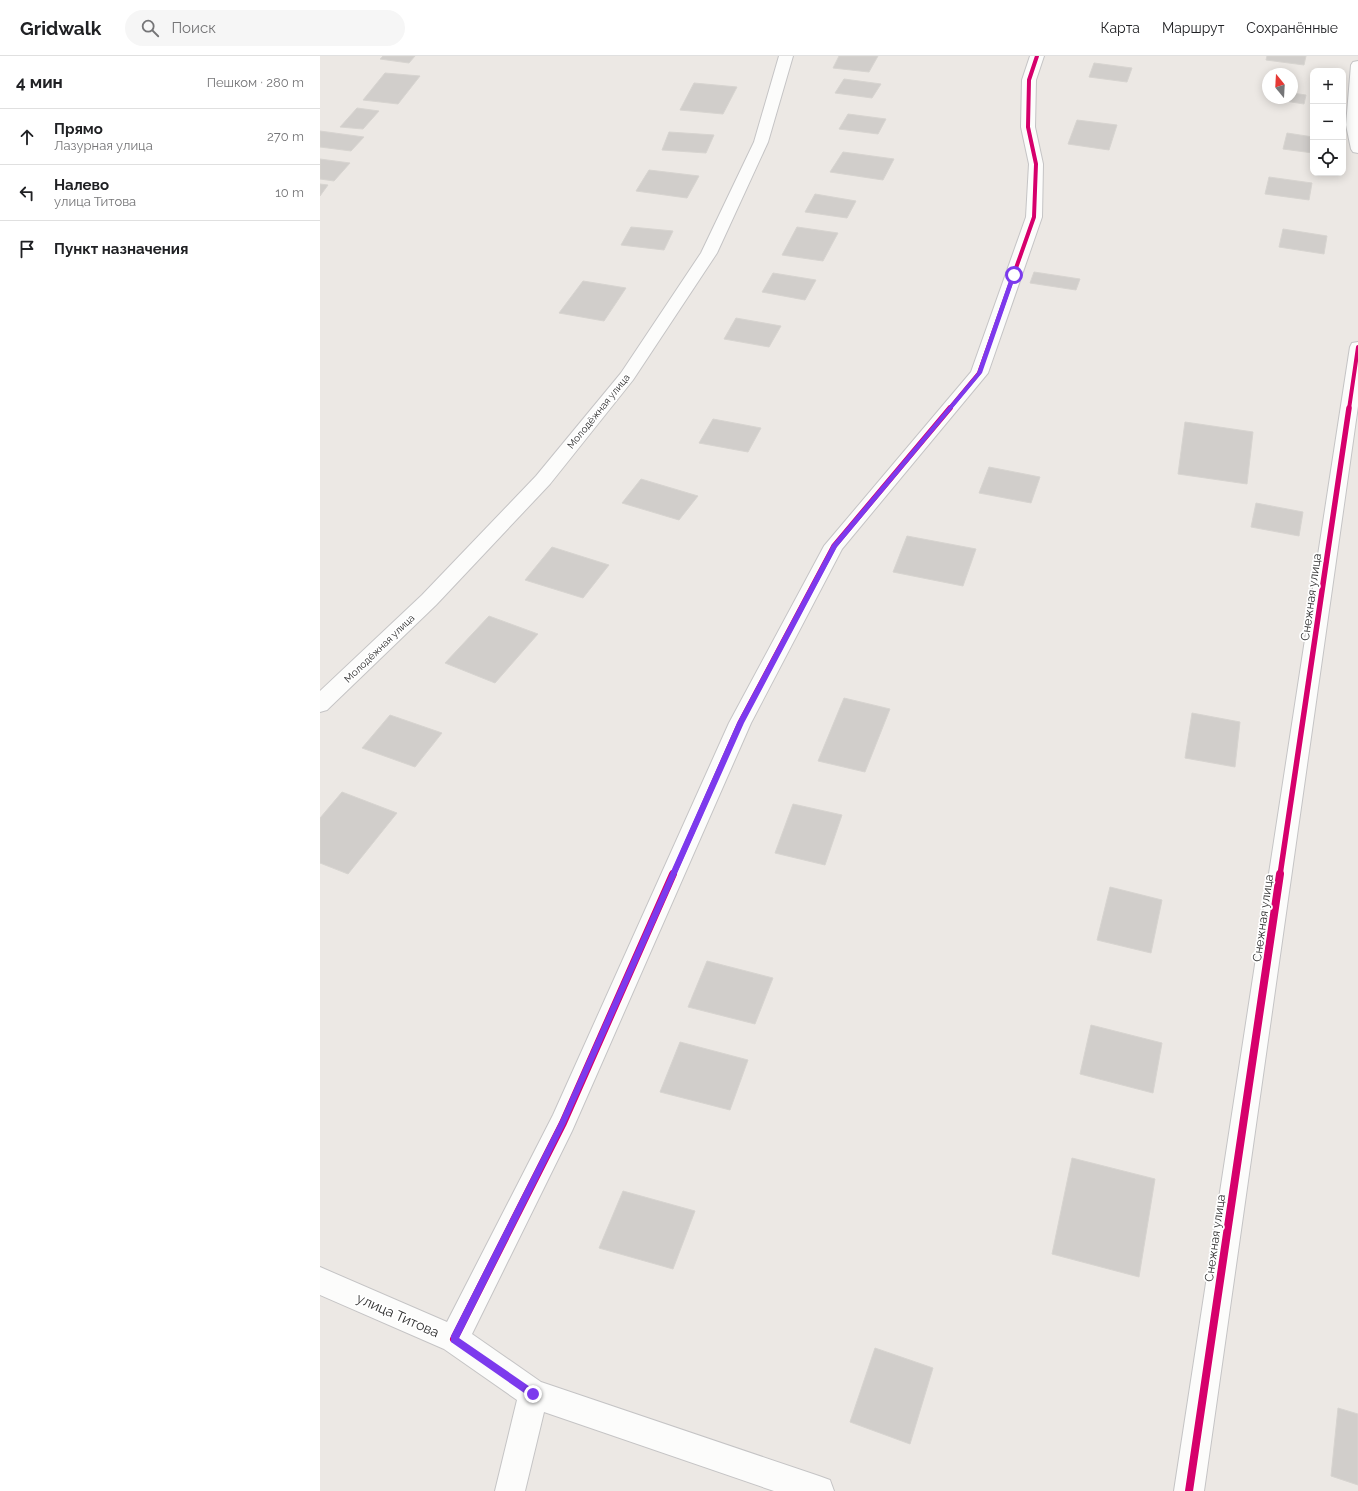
<!DOCTYPE html>
<html lang="ru">
<meta charset="utf-8">
<style>
:root{--surface:#fff;--page:#f6f6f6;--text:#202124;--muted:#757577;--line:#e0e0e0}
body{margin:0;font-family:Raleway,sans-serif;background:var(--page);color:var(--text)}
.controls{position:absolute;right:12px;top:12px;display:grid;overflow:hidden;border-radius:8px;box-shadow:0 2px 10px #0003}
.controls button{width:36px;height:36px;display:grid;place-items:center;padding:0;border:0;border-bottom:1px solid var(--line);background:var(--surface);color:var(--text);font:20px sans-serif}
.compass{position:absolute;left:942px;top:12px;width:36px;height:36px;border-radius:50%;background:var(--surface);box-shadow:0 2px 10px #0003;rotate:342deg}
.stop{position:absolute;width:12px;height:12px;margin:-9px;border:3px solid #7c3aed;border-radius:50%;background:#fff}
.stop.end{background:#7c3aed;border-color:#fff;box-shadow:0 1px 4px #0008}
.list{margin:0;padding:0;list-style:none}
h2{display:flex;justify-content:space-between;align-items:center;height:52px;margin:0;padding:0 16px;font-size:17px}
h2 small{font-size:13px;font-weight:400;color:var(--muted)}
.list li{display:grid;grid-template-columns:26px 1fr auto;gap:12px;align-items:center;box-sizing:border-box;height:56px;padding:0 16px;border-top:1px solid var(--line)}
.list b{display:block;font-size:15px;white-space:nowrap}
.list p{margin:0;font-size:13px;white-space:nowrap;color:var(--muted)}
.list em{font-size:13px;font-style:normal;color:var(--muted)}
.icon{flex:none;width:22px;height:22px;fill:none;stroke:currentColor;stroke-width:2;stroke-linecap:round;stroke-linejoin:round}
.map{position:relative;flex:none;width:1038px;height:1435px;overflow:hidden}
header{display:flex;align-items:center;gap:24px;box-sizing:border-box;height:56px;padding:0 20px;background:var(--surface);border-bottom:1px solid var(--line)}
header strong{font-size:19px}
nav{display:flex;gap:22px;margin-inline-start:auto;font-size:14px}
.search{width:280px;height:36px;background:var(--page);display:flex;align-items:center;gap:10px;box-sizing:border-box;padding:0 14px;border-radius:22px;color:var(--muted);font-size:15px}
main{display:flex}
aside{flex:1;background:var(--surface)}
.map>svg:first-child{display:block}
</style>
<header>
<strong>Gridwalk</strong>
<div class="search"><svg class="icon" aria-label="search" viewBox="0 0 24 24"><circle cx="10" cy="10" r="6"/><path d="M15 15l6 6"/></svg>Поиск</div>
<nav><a>Карта</a><a>Маршрут</a><a>Сохранённые</a></nav>
</header>
<main>
<aside>
<h2>4 мин<small>Пешком · 280 m</small></h2>
<ul class="list">
<li><svg class="icon" aria-label="ahead" viewBox="0 0 24 24"><path d="M12 20V5M6 11l6-6 6 6"/></svg><div><b>Прямо</b><p>Лазурная улица</p></div><em>270 m</em></li>
<li><svg class="icon" aria-label="left" viewBox="0 0 24 24"><path d="M17 20v-9H6M10 6l-5 5 5 5"/></svg><div><b>Налево</b><p>улица Титова</p></div><em>10 m</em></li>
<li><svg class="icon" aria-label="arrive" viewBox="0 0 24 24"><path d="M6 21V4h12l-3 4 3 4H6"/></svg><div><b>Пункт назначения</b></div></li>
</ul>
</aside>
<div class="map">
<svg width="1038" height="1435" viewBox="0 0 1038 1435">
<rect width="100%" height="100%" fill="#ece8e4"/>
<path fill="#d1cecb" stroke="#d7d4d0" d="M63,0H95L89,7L60,3Z
M519,0H558L549,16L513,12Z
M947,0H986L984,9L946,4Z
M774,7L812,12L807,26L769,21Z
M65,17L100,20L78,48L43,44Z
M524,23L561,28L552,42L515,37Z
M374,27L417,31L403,58L360,54Z
M972,37L986,39L984,48L959,44L960,42H972Z
M37,52L59,55L43,73L20,71Z
M528,58L566,63L558,78L519,73Z
M757,64L797,69L789,94L748,88Z
M0,75L44,81L31,95L0,91Z
M349,76L394,79L386,97L342,94Z
M967,77L993,81V97L963,93Z
M523,96L574,103L563,124L510,116Z
M0,103L30,107L14,125L0,123Z
M329,114L379,120L367,142L316,135Z
M949,121L992,127L989,144L945,138Z
M0,128L8,129L0,140Z
M495,138L536,145L527,162L485,156Z
M311,171L353,175L344,194L301,189Z
M477,171L518,177L503,205L462,199Z
M963,173L1007,180L1004,198L959,191Z
M714,216L760,223L756,234L710,227Z
M453,217L496,224L485,244L442,236Z
M263,225L306,232L284,265L239,257Z
M416,262L461,270L449,291L404,283Z
M393,363L441,372L428,396L379,387Z
M865,366L933,376L927,428L858,418Z
M669,411L720,421L711,447L659,437Z
M321,423L378,440L359,464L302,447Z
M936,447L983,456L979,480L931,471Z
M587,480L656,493L643,530L573,516Z
M232,491L289,509L263,542L205,524Z
M169,560L218,578L175,627L125,607Z
M524,642L570,653L545,716L498,705Z
M872,657L920,666L915,711L865,702Z
M70,659L122,677L95,711L42,692Z
M22,736L77,757L28,818L0,807V762Z
M473,748L522,759L505,809L455,797Z
M790,831L842,844L831,897L777,884Z
M387,905L453,922L435,968L368,951Z
M771,969L842,987L833,1037L760,1018Z
M360,986L428,1004L410,1054L340,1036Z
M752,1102L835,1123L819,1221L732,1198Z
M303,1135L375,1155L353,1213L279,1192Z
M555,1292L613,1312L590,1388L530,1366Z
M1018,1352L1038,1358V1429L1011,1420Z"/>
<g fill="none" stroke-linecap="round" stroke-linejoin="round">
<defs>
<path id="street" d="M459,0H473L448,86L397,197L313,324L230,428L116,549L7,654L0,656V635L102,539L216,420L301,317L381,197L434,86Z
M710,0H724L716,24L715,71L723,108L722,161L668,317L522,493L431,667L252,1075L152,1278L221,1326L499,1420L510,1424L514,1435H454L224,1356L205,1435H175L197,1344L124,1293L0,1239V1211L127,1266L233,1059L409,667L504,490L651,316L706,161L709,108L701,71L702,24Z
M1038,5V97L1033,96L1031,93L1026,69L1031,9L1033,6Z
M1038,286V350L884,1435H854L1030,291L1032,287Z"/>
</defs>
<use href="#street" stroke="#c5c4c5" stroke-width="2"/>
<use href="#street" fill="#fcfcfb" fill-rule="evenodd"/>
<defs>
<path id="cycleway-far2" d="M629,353L659,317L714,161L716,108L708,71L709,24L717,0
M1029,353L1038,291"/>
<path id="cycleway-far1" d="M353,819L420,667L514,490L630,352
M960,819L1029,352"/>
<path id="cycleway" d="M134,1283L243,1067L353,818
M869,1435L960,818"/>
</defs>
<use href="#cycleway-far2" stroke="#fff" stroke-width="5.5"/>
<use href="#cycleway-far1" stroke="#fff" stroke-width="8"/>
<use href="#cycleway" stroke="#fff" stroke-width="10"/>
<use href="#cycleway-far2" stroke="#d6006c" stroke-width="4"/>
<use href="#cycleway-far1" stroke="#d6006c" stroke-width="5.5"/>
<use href="#cycleway" stroke="#d6006c" stroke-width="8"/>
</g>
<path fill="#7c3aed" d="M694,217L696,219L662,317L517,491L424,667L245,1069L139,1282L216,1335V1341H210L131,1286V1280L240,1065L417,667L512,489L657,317L691,219Z"/>
<g text-anchor="middle" stroke-width="3.5" stroke-linejoin="round" paint-order="stroke">
<g font-size="10" fill="#2e2e2e" stroke="#fff">
<text transform="translate(278 355) rotate(-51)" y="4">Молодёжная улица</text>
<text transform="translate(59 592) rotate(-44)" y="4">Молодёжная улица</text>
</g>
<g font-size="12" fill="#2e2e2e" stroke="#fff">
<text transform="translate(991 541) rotate(-82)" y="4">Снежная улица</text>
<text transform="translate(943 862) rotate(-82)" y="4">Снежная улица</text>
<text transform="translate(895 1182) rotate(-82)" y="4">Снежная улица</text>
</g>
<g font-size="14" fill="#2e2e2e" stroke="#fff">
<text transform="translate(78 1259) rotate(24)" y="5">улица Титова</text>
</g>
</g>
</svg>
<div class="controls">
<button>+</button>
<button>−</button>
<button><svg class="icon" aria-label="locate" viewBox="0 0 24 24"><circle cx="12" cy="12" r="6"/><path d="M12 2v4M12 18v4M2 12h4M18 12h4"/></svg></button>
</div>
<svg class="compass" viewBox="-18 -18 36 36"><path d="M0-13l5 13h-10z" fill="#e53935"/><path d="M0 13l5-13h-10z" fill="#757577"/></svg>
<div class="stop" style="left:694px;top:219px"></div>
<div class="stop end" style="left:213px;top:1338px"></div>
</div>
</main>
